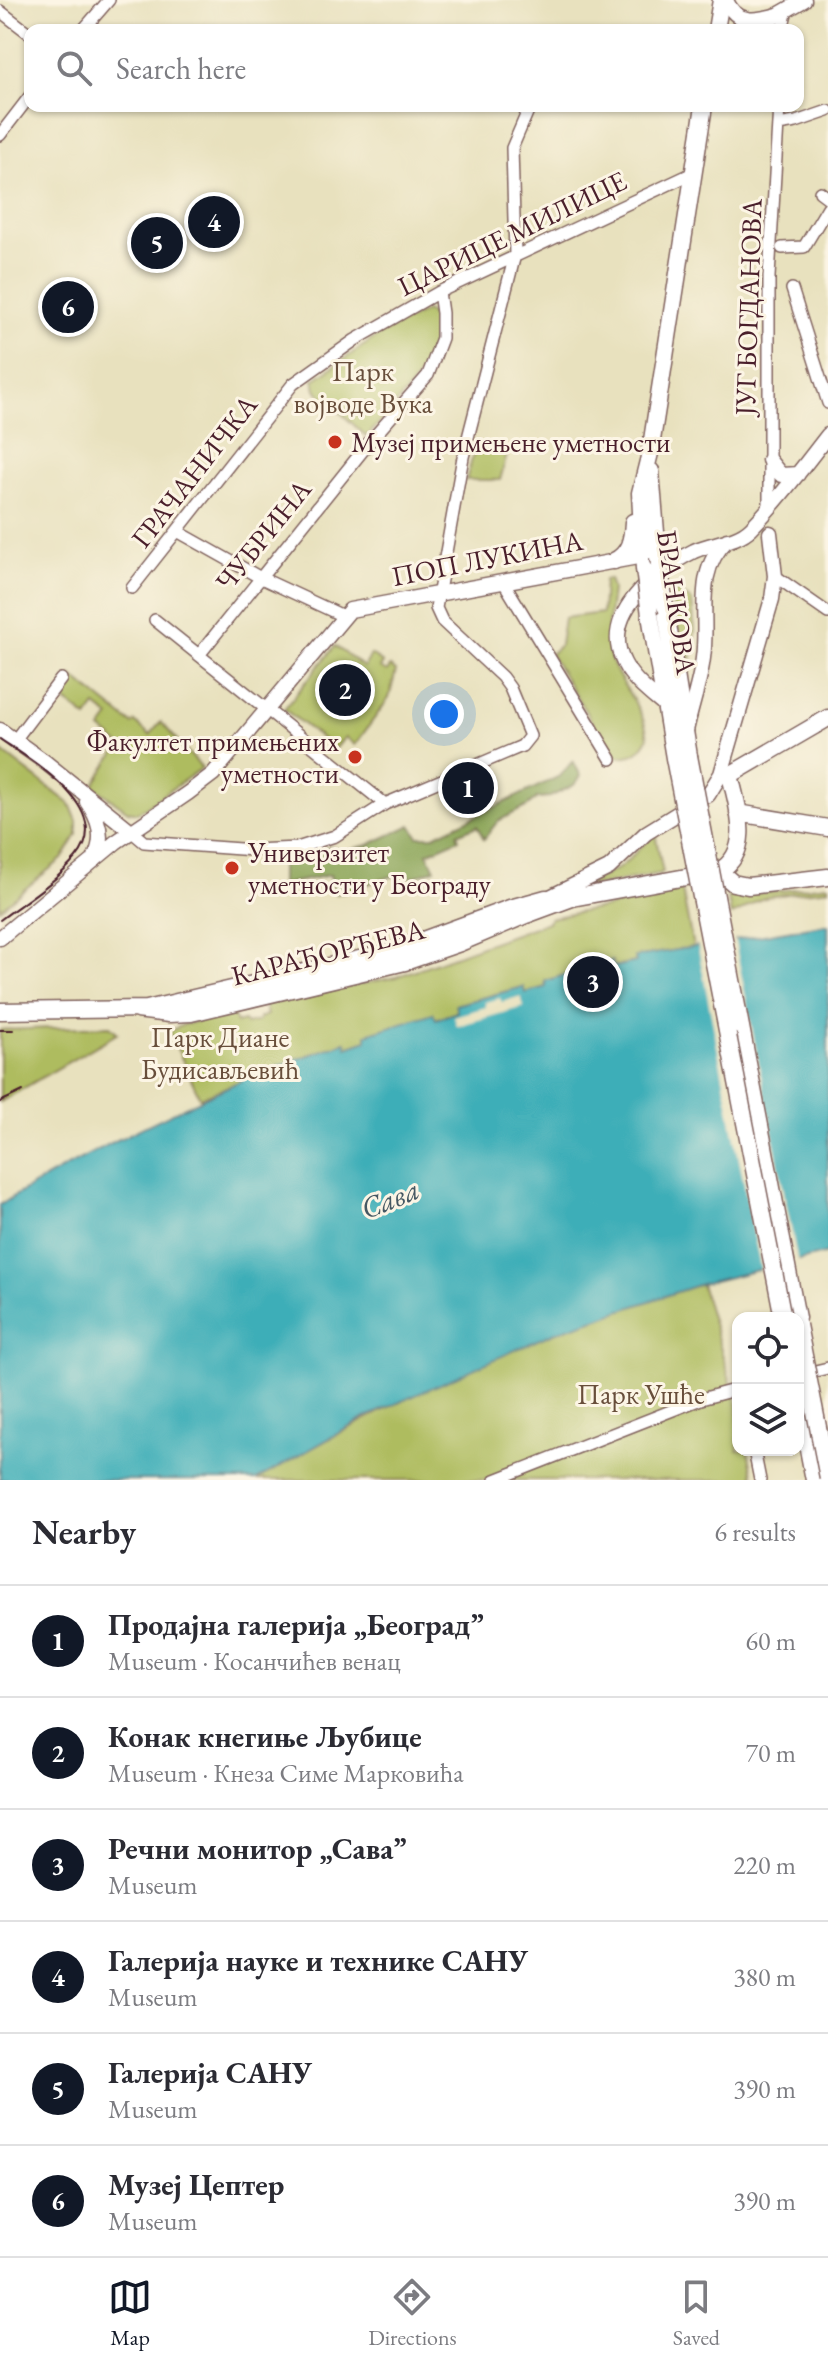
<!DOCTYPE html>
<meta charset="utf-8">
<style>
:root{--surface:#fff;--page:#f7f7f7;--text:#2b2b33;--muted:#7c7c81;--line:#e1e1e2;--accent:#111827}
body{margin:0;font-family:"EB Garamond",serif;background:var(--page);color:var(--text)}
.controls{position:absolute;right:24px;bottom:24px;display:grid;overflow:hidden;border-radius:16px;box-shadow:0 2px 6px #0004}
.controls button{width:72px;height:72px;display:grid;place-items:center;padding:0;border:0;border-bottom:2px solid var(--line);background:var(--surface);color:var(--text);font:40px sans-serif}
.you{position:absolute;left:444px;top:714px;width:28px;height:28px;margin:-20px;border:6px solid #fff;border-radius:50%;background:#1a73e8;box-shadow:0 0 0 12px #1a73e833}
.badge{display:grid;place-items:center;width:52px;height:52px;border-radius:50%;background:var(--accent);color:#fff;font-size:26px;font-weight:700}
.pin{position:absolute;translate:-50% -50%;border:4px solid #fff;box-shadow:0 2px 8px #0006}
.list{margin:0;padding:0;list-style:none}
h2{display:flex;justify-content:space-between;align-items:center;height:104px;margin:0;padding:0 32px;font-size:34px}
h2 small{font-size:26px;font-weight:400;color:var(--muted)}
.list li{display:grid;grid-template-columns:52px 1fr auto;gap:24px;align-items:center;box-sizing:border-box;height:112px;padding:0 32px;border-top:2px solid var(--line)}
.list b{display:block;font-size:30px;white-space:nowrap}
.list p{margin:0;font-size:26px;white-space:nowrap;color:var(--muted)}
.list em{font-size:26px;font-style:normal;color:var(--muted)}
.icon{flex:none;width:44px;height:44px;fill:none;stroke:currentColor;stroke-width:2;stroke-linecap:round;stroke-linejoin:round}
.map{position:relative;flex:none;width:828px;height:1480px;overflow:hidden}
.search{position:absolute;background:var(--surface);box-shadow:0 2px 6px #0004;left:24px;right:24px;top:24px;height:88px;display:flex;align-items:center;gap:20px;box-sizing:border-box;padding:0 28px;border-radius:16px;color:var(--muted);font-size:30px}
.sheet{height:776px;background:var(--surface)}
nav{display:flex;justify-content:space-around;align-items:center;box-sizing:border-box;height:112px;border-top:2px solid var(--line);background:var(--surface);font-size:22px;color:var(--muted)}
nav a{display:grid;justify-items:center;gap:4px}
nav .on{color:var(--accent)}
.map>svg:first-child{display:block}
</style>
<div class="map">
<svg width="828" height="1480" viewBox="0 0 828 1480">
<rect width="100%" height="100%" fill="#fcf5e5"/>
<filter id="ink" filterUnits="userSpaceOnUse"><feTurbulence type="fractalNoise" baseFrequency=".0125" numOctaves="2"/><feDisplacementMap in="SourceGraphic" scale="16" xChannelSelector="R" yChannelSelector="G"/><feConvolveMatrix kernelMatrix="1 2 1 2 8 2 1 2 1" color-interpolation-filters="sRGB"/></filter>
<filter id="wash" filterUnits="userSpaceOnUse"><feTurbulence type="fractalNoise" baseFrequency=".006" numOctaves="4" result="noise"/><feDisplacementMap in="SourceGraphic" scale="32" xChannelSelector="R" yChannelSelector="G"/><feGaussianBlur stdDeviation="1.8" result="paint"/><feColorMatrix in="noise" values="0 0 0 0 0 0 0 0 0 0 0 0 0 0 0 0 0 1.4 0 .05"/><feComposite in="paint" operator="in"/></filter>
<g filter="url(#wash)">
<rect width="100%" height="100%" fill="#e8e1be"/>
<path fill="#aebc5f" stroke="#7c6e45" stroke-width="2" d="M426,311L434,317C440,367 396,402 367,437L316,390L314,380L379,335Z
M477,442L507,455L500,480H466Z
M609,579L612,589C610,613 603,641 613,664C624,690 644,709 648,738C640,754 630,758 613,756L550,654L560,645L564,618L602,613L604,580Z
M673,589L692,601L695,631L689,676L686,678L670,591Z
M335,646L364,667L371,655L383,663L380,668L387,672L390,667L396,671L389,698L355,745L345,737L335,749L284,709Z
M72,676L132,724L135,722L150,735L161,722L202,768L137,813L128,811L93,786L120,745L101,729L110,717L96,706L87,718L58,695Z
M0,750L70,804L77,821V835L62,859L0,909Z
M655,833L663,873L579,889L621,867Z
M828,885V889C807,892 785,893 765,898C752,901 744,912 731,915L728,897Z
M682,890L693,947L636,957V962L613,967L612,961L545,981L547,987L524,993L522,987L456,1005L458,1012L435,1019L433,1014L367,1035L368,1040L347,1047L345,1042L276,1067L277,1072L260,1079L257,1074L200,1098L169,1031L183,1025L233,1012L236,1023L244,1021L246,1024L259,1021V1018L267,1015L264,1004L396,977L548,922L550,918L666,896V893Z
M110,1026L118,1033L0,1102V1030Z
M701,1284L738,1406V1450H748L754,1480H256C350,1425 449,1374 551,1334C600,1315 651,1300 701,1284Z"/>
<path fill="#8aa456" stroke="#6a6240" stroke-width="2" d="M573,761L581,776L574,785L550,797L537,798L528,806L498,821L484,839L477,826L457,834L459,839L427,853L435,869L414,877L393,876L336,894L330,875L281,885V860L330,847L335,848L338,852L368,845L411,825L418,836H434L560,776Z"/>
<path fill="#3eaeb8" stroke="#446672" stroke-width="2" d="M828,924V1253L701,1284L553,1333L369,1416L256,1480H0V1205C82,1154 170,1114 257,1073L260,1079L277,1073L275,1067L346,1042L347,1047L367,1040V1034L433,1013L436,1019L457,1012L455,1005L523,987L525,993L546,987L545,981L611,961L614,967L636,962L635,957Z"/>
<path fill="#e8e1be" d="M734,937L798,1263L761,1272L697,943Z
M521,996L524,1007L457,1026L454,1016L486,1007L485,1002L500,998L502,1002Z"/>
</g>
<g filter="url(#ink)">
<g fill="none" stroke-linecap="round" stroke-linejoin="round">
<defs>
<path id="minor" d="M0,11L30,34
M83,30L109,0
M782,30L787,9
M778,125L796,122L828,111
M0,135L30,96
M820,192L828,198
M782,248L804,247L828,207
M792,289L828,403
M769,509V277L779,106
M177,531L259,577L343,616
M775,576L828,613
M503,581L611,759
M132,588L293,384L355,340L439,292L693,173
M155,620L385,804
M199,655L372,439L428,375L442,338V313L439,292
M15,740L61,679
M131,831L144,842L254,850L297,848L335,836L385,804L522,746L530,736L510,688L502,677L442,621L436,608L463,457L515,255L512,148L530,106
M798,1375L828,1368
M754,1450L760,1480
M495,1480L701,1399L738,1389"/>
<path id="tertiary" d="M726,0C736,25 756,21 778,15
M771,19L804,0
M769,460L781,475L798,474
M666,707C651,694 633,681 624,663C599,615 656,570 694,551C711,543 737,542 751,528C778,501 803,467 828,435
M0,730L45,762L131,831
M686,731C691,706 700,683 703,658C709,616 693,573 727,540
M708,795L721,774L772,599L775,576L770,533
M87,802C99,819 105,837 95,857
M548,898L609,868L646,833L693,804
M0,938L116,842L188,793L213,774L350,610L643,556"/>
<path id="secondary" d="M716,30L721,0
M651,471L658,557
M614,561C630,553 632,539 633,522
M644,569L640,493L650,453L704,106
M665,606L689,756
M650,615L674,758
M738,813L828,828
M719,871L733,883L748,886L828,877
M137,1010L169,1014L191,1013L405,962L460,943L526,915L572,898L719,871C754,851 737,806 730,775L828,718
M0,1011L147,1009L393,951L510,908L546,898
M741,1027L797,1318
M798,1397L814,1480"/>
</defs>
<use href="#minor" stroke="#81635e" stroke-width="14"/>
<use href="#tertiary" stroke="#81635e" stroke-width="17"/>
<use href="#secondary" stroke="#81635e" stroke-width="19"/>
<use href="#minor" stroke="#fff" stroke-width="11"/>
<use href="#tertiary" stroke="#fff" stroke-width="14"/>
<use href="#secondary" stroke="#fff" stroke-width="16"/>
<path stroke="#4a1f2b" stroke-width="2" d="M0,739C32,761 117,810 76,858C56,882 25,901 0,920
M0,1030H13
M0,1102L23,1091"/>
<defs>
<path id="secondary-bridge" d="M658,557L665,606
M644,569L650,615
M689,756L741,1027
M674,758L783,1318
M798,1325L828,1478"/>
</defs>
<use href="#secondary-bridge" stroke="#81635e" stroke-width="19" stroke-linecap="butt"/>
<use href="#secondary-bridge" stroke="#fff" stroke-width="16"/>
</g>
</g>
<g fill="#c8321e" stroke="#fcf5e5" stroke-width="3">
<circle cx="335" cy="442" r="8"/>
<circle cx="355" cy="757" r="8"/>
<circle cx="232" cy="868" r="8"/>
</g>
<g text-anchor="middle" stroke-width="6" stroke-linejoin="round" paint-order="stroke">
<g font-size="28" fill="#4a1f2b" stroke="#fcf5e5">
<text transform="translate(512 233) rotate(-26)" y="10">ЦАРИЦЕ МИЛИЦЕ</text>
<text transform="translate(748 307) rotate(-88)" y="10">ЈУГ БОГДАНОВА</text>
<text transform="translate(194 471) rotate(-52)" y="10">ГРАЧАНИЧКА</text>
<text transform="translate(263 535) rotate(-51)" y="10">ЧУБРИНА</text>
<text transform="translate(487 558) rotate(-11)" y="10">ПОП ЛУКИНА</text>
<text transform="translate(677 602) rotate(82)" y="10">БРАНКОВА</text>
<text transform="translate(328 952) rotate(-14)" y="10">КАРАЂОРЂЕВА</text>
</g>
<g font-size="28" fill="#684e3b" stroke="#fcf5e5">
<text x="363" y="381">Парк<tspan x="363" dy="32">војводе Вука</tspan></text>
<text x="220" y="1047">Парк Диане<tspan x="220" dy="32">Будисављевић</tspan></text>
<text x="641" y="1404">Парк Ушће</text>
</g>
<g font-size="28" fill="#4a1f2b" stroke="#fcf5e5" text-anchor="start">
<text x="351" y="452">Музеј примењене уметности</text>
<text x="339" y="751" text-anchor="end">Факултет примењених<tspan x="339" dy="32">уметности</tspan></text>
<text x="248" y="862">Универзитет<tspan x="248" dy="32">уметности у Београду</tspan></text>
</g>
<g font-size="30" font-style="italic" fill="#455863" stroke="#fcf5e5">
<text transform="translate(390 1199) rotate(-22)" y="10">Сава</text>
</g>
</g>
</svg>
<div class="controls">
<button><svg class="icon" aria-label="locate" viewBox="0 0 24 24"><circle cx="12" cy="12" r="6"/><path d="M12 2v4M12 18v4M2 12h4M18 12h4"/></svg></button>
<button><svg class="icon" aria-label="layers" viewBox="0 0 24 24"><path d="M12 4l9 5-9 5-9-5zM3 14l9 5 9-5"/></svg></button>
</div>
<div class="you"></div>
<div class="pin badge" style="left:468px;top:788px">1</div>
<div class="pin badge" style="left:345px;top:690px">2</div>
<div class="pin badge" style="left:593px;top:982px">3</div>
<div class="pin badge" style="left:214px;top:222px">4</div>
<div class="pin badge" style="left:157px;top:243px">5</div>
<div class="pin badge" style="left:68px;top:307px">6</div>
<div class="search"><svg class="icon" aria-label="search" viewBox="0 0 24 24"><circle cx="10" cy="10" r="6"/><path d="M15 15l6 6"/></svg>Search here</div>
</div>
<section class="sheet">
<h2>Nearby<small>6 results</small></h2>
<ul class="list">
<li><span class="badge">1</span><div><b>Продајна галерија „Београд”</b><p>Museum · Косанчићев венац</p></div><em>60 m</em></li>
<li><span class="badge">2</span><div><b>Конак кнегиње Љубице</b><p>Museum · Кнеза Симе Марковића</p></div><em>70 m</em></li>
<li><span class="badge">3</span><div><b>Речни монитор „Сава”</b><p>Museum</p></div><em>220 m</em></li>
<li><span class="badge">4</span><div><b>Галерија науке и технике САНУ</b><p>Museum</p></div><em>380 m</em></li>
<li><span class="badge">5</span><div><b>Галерија САНУ</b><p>Museum</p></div><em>390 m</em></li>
<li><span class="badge">6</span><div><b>Музеј Цептер</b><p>Museum</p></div><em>390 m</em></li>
</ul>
</section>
<nav>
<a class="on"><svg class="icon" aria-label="map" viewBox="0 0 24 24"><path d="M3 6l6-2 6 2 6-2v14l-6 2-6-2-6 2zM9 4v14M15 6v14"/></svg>Map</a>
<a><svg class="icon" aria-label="directions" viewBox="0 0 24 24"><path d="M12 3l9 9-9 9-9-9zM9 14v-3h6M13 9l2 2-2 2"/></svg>Directions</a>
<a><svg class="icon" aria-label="saved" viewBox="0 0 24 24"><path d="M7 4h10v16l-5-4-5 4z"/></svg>Saved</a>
</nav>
